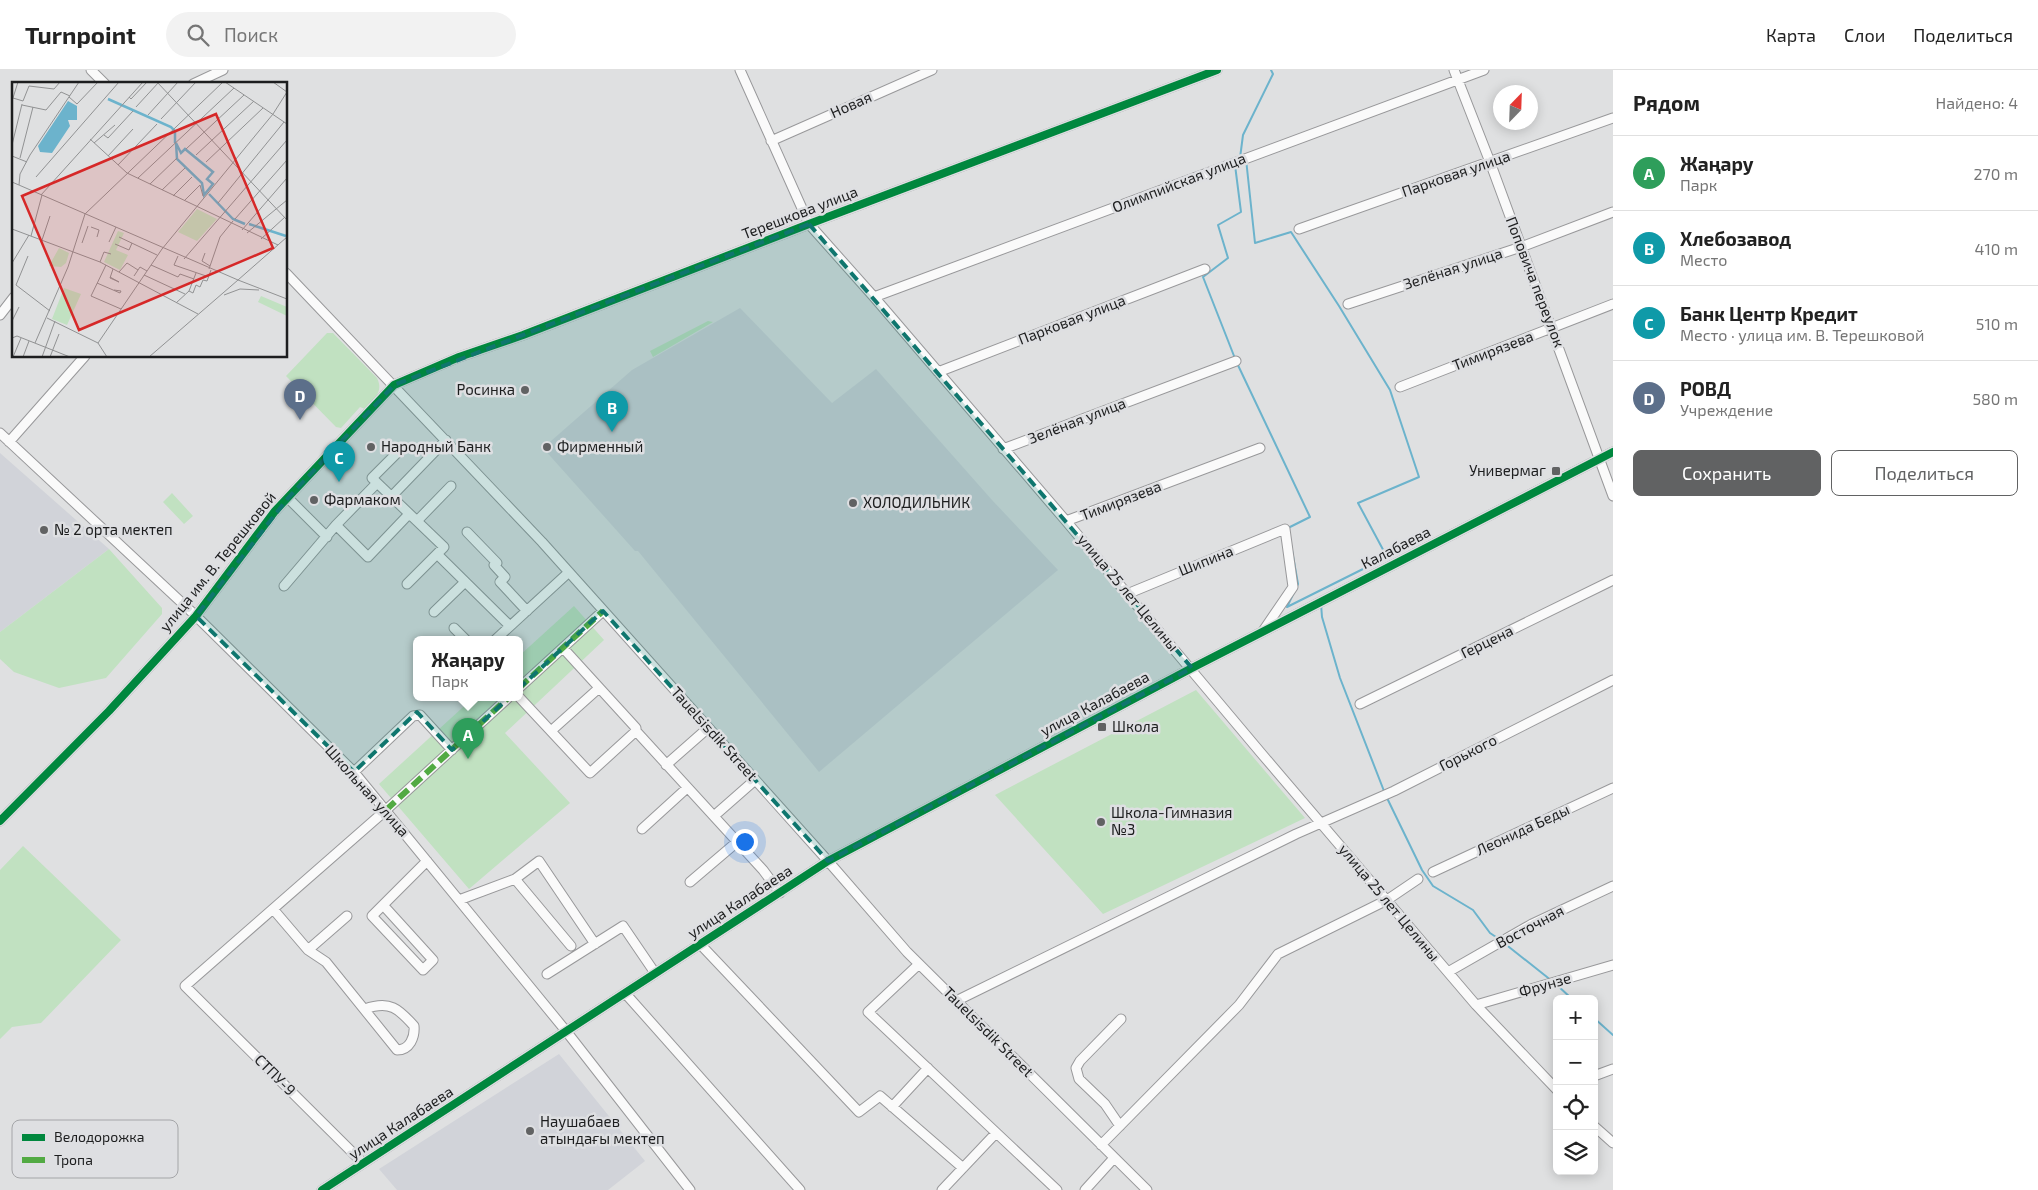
<!DOCTYPE html>
<html lang="ru">
<meta charset="utf-8">
<style>
:root{--surface:#fff;--page:#f2f2f2;--text:#222;--muted:#767676;--line:#e0e0e0;--accent:#616263}
body{margin:0;font-family:"Exo 2",sans-serif;background:var(--page);color:var(--text)}
.controls{position:absolute;right:15px;bottom:15px;display:grid;overflow:hidden;border-radius:8px;box-shadow:0 2px 12px #0003}
.controls button{width:45px;height:45px;display:grid;place-items:center;padding:0;border:0;border-bottom:1px solid var(--line);background:var(--surface);color:var(--text);font:25px sans-serif}
.compass{position:absolute;left:1493px;top:15px;width:45px;height:45px;border-radius:50%;background:var(--surface);box-shadow:0 2px 12px #0003;rotate:23deg}
.you{position:absolute;left:744px;top:771px;width:18px;height:18px;margin:-12px;border:4px solid #fff;border-radius:50%;background:#1a73e8;box-shadow:0 0 0 8px #1a73e833}
.badge{display:grid;place-items:center;width:32px;height:32px;border-radius:50%;background:var(--accent);color:#fff;font-size:16px;font-weight:700}
.pin{position:absolute;translate:-50% -41px;filter:drop-shadow(0 1px 2px #0008)}
.pin::after{content:'';position:absolute;top:26px;width:18px;height:15px;background:inherit;clip-path:polygon(0 0,100% 0,50% 100%)}
.popup{position:absolute;left:413px;top:566px;width:110px;height:65px;box-sizing:border-box;display:grid;place-content:center;border-radius:8px;background:var(--surface);filter:drop-shadow(0 1px 4px #0005);font-size:16px;white-space:nowrap;color:var(--muted)}
.popup b{font-size:19px;color:var(--text)}
.popup::after{content:'';position:absolute;left:50%;top:100%;margin-left:-10px;border:10px solid transparent;border-top-color:var(--surface)}
.list{margin:0;padding:0;list-style:none}
h2{display:flex;justify-content:space-between;align-items:center;height:65px;margin:0;padding:0 20px;font-size:21px}
h2 small{font-size:16px;font-weight:400;color:var(--muted)}
.list li{display:grid;grid-template-columns:32px 1fr auto;gap:15px;align-items:center;box-sizing:border-box;height:75px;padding:0 20px;border-top:1px solid var(--line)}
.list b{display:block;font-size:19px;white-space:nowrap}
.list p{margin:0;font-size:16px;white-space:nowrap;color:var(--muted)}
.list em{font-size:16px;font-style:normal;color:var(--muted)}
.actions{display:flex;gap:10px;padding:15px 20px}
.actions a{flex:1;padding:11px 0;border:1px solid var(--accent);border-radius:8px;text-align:center;font-size:18px;color:var(--accent)}
.actions .main{background:var(--accent);color:#fff}
.icon{flex:none;width:28px;height:28px;fill:none;stroke:currentColor;stroke-width:2;stroke-linecap:round;stroke-linejoin:round}
.map{position:relative;flex:none;width:1613px;height:1120px;overflow:hidden}
header{display:flex;align-items:center;gap:30px;box-sizing:border-box;height:70px;padding:0 25px;background:var(--surface);border-bottom:1px solid var(--line)}
header strong{font-size:24px}
nav{display:flex;gap:28px;margin-inline-start:auto;font-size:18px}
.search{width:350px;height:45px;background:var(--page);display:flex;align-items:center;gap:12px;box-sizing:border-box;padding:0 18px;border-radius:28px;color:var(--muted);font-size:19px}
main{display:flex}
aside{flex:1;background:var(--surface)}
.map>svg:first-child{display:block}
</style>
<header>
<strong>Turnpoint</strong>
<div class="search"><svg class="icon" aria-label="search" viewBox="0 0 24 24"><circle cx="10" cy="10" r="6"/><path d="M15 15l6 6"/></svg>Поиск</div>
<nav><a>Карта</a><a>Слои</a><a>Поделиться</a></nav>
</header>
<main>
<div class="map">
<svg width="1613" height="1120" viewBox="0 0 1613 1120">
<rect width="100%" height="100%" fill="#dfe0e1"/>
<path fill="#d1d3d9" d="M740,238L832,333L876,299L992,430L1058,500L819,702L638,481H635L543,378L632,300Z
M0,383L109,479L0,562Z
M559,984L645,1091L608,1120H397L379,1099Z"/>
<path fill="#c1e1c1" d="M708,251L713,252L653,287L650,281Z
M327,263H333L377,308C384,322 374,329 365,339L360,337L341,358L336,357L286,306Z
M172,423L193,446L184,454L163,432Z
M109,479L162,538V544L106,608L59,618L14,602L0,589V562Z
M574,536L604,570L505,663L570,733L469,819L379,714L473,628H519V586Z
M1196,620L1305,748L1103,844L995,725Z
M23,776L121,870L41,953L12,957L0,969V800Z"/>
<g fill="none" stroke-linecap="round" stroke-linejoin="round">
<path stroke="#6cb3cc" stroke-width="2" d="M1240,88L1243,65L1273,4L1271,0
M1246,89L1255,173L1291,162L1339,236L1390,320L1419,407L1358,433L1387,487L1287,537L1298,514L1288,458L1310,447L1236,291L1203,207L1228,188L1218,155L1241,142L1235,95Z
M1321,534L1322,547L1340,608L1384,721
M1387,728L1422,800L1433,816L1473,840L1490,863L1499,869
M1504,873L1552,911
M1557,915L1572,929
M1594,948L1613,965"/>
<defs>
<path id="minor" d="M91,0L105,14
M740,0L809,154L874,227L1066,451L1261,683L1476,935L1557,1020
M1454,0L1490,92L1613,426
M193,14L223,0
M771,71L932,0
M1299,159L1613,48
M286,203L542,472L828,791L907,882L1147,1120
M874,227L1484,0
M1348,234L1521,177L1613,142
M0,245L14,227
M938,302L1205,199
M1400,317L1613,234
M0,363L196,546L354,702L566,961L690,1120
M9,372L85,286
M1003,379L1236,291
M397,383L372,408L444,477L407,514
M391,427L446,370
M288,428L327,467
M417,451L451,416
M1066,451L1260,378
M336,455L368,487L409,444
M467,462L497,493L494,495L505,507L500,512L527,541
M437,484L510,556
M284,516L336,455L377,413
M1127,524L1285,459L1293,517L1263,561
M434,542L465,512
M454,558L466,570
M495,570L569,502
M563,578L636,658V661L763,800L780,823
M519,618L603,541
M519,627L590,703L636,661
M1360,634L1613,510
M551,661L599,618
M666,695L708,658
M354,702L413,646L420,645L452,680
M714,746L755,710
M0,751L109,641L196,546L275,441L394,315L459,287L523,265L809,154L1217,0
M642,759L687,718
M1433,802L1613,718
M515,809L571,876
M690,812L737,772
M459,830L515,809L539,791L595,874
M383,835L433,890L423,900L372,846L427,791
M273,839L308,880L326,892L397,980C410,980 415,967 414,956C399,939 390,930 365,939
M700,874L859,1042L880,1026L963,1098
M308,880L347,846
M919,894L868,942L1057,1120
M1448,902L1532,854L1613,816
M547,904L623,856L655,903
M625,923L800,1120
M956,931L1296,764L1394,721L1613,610
M1476,935L1613,895
M1594,1006L1613,999
M892,1037L928,998
M1120,1056L1105,1034L1079,1009L1076,998L1080,991L1121,949
M1594,1056L1613,1073
M1101,1075L1239,935L1278,884L1387,830L1418,809
M363,1093L185,916L386,740L508,628
M322,1120L828,791L1192,598L1613,382
M942,1120L996,1063
M1085,1120L1114,1088"/>
</defs>
<use href="#minor" stroke="#98989a" stroke-width="11"/>
<use href="#minor" stroke="#fafafa" stroke-width="9"/>
<path stroke="#52aa43" stroke-width="6" stroke-dasharray="12 6" stroke-linecap="butt" d="M519,618L603,541
M386,740L508,628"/>
<defs>
<path id="cycleway" d="M0,751L109,641L196,546L275,441L394,315L459,287L523,265L809,154L1217,0
M322,1120L828,791L1192,598L1613,382"/>
</defs>
<use href="#cycleway" stroke="#dedfe2" stroke-width="11"/>
<use href="#cycleway" stroke="#00873e" stroke-width="8"/>
</g>
<path fill="#0f766e" fill-opacity="0.2" stroke="#0f766e" stroke-width="4" stroke-dasharray="10 6" stroke-linejoin="round" d="M809,154L1192,598L828,791L603,541L452,680L417,642L354,702L196,546L288,428L394,315Z"/>
<g fill="#616263" stroke="#dedfe2" stroke-width="2">
<circle cx="525" cy="320" r="5"/>
<circle cx="371" cy="377" r="5"/>
<circle cx="547" cy="377" r="5"/>
<rect x="1551" y="396" width="10" height="10" rx="2.5"/>
<circle cx="314" cy="430" r="5"/>
<circle cx="853" cy="433" r="5"/>
<circle cx="44" cy="460" r="5"/>
<rect x="1097" y="652" width="10" height="10" rx="2.5"/>
<circle cx="1101" cy="752" r="5"/>
<circle cx="530" cy="1061" r="5"/>
</g>
<g text-anchor="middle" stroke-width="5" stroke-linejoin="round" paint-order="stroke">
<g font-size="15" fill="#1d1e1f" stroke="#dedfe2">
<text transform="translate(851 35) rotate(-24)" y="5">Новая</text>
<text transform="translate(1456 104) rotate(-19)" y="5">Парковая улица</text>
<text transform="translate(1179 113) rotate(-21)" y="5">Олимпийская улица</text>
<text transform="translate(800 143) rotate(-21)" y="5">Терешкова улица</text>
<text transform="translate(1453 199) rotate(-18)" y="5">Зелёная улица</text>
<text transform="translate(1535 212) rotate(69)" y="5">Поповича переулок</text>
<text transform="translate(1072 250) rotate(-21)" y="5">Парковая улица</text>
<text transform="translate(1493 281) rotate(-21)" y="5">Тимирязева</text>
<text transform="translate(1077 351) rotate(-21)" y="5">Зелёная улица</text>
<text transform="translate(1121 431) rotate(-21)" y="5">Тимирязева</text>
<text transform="translate(1396 478) rotate(-27)" y="5">Калабаева</text>
<text transform="translate(1206 491) rotate(-22)" y="5">Шипина</text>
<text transform="translate(218 492) rotate(-51)" y="5">улица им. В. Терешковой</text>
<text transform="translate(1128 523) rotate(50)" y="5">улица 25 лет Целины</text>
<text transform="translate(1487 572) rotate(-26)" y="5">Герцена</text>
<text transform="translate(1095 634) rotate(-28)" y="5">улица Калабаева</text>
<text transform="translate(714 664) rotate(48)" y="5">Tauelsisdik Street</text>
<text transform="translate(1468 683) rotate(-27)" y="5">Горького</text>
<text transform="translate(367 721) rotate(48)" y="5">Школьная улица</text>
<text transform="translate(1523 760) rotate(-25)" y="5">Леонида Беды</text>
<text transform="translate(740 832) rotate(-33)" y="5">улица Калабаева</text>
<text transform="translate(1389 833) rotate(50)" y="5">улица 25 лет Целины</text>
<text transform="translate(1530 857) rotate(-28)" y="5">Восточная</text>
<text transform="translate(1545 915) rotate(-16)" y="5">Фрунзе</text>
<text transform="translate(988 962) rotate(45)" y="5">Tauelsisdik Street</text>
<text transform="translate(275 1005) rotate(45)" y="5">СТПУ-9</text>
<text transform="translate(401 1053) rotate(-33)" y="5">улица Калабаева</text>
</g>
<g font-size="15" fill="#1d1e1f" stroke="#dedfe2" text-anchor="start">
<text x="515" y="325" text-anchor="end">Росинка</text>
<text x="381" y="382">Народный Банк</text>
<text x="557" y="382">Фирменный</text>
<text x="1546" y="406" text-anchor="end">Универмаг</text>
<text x="324" y="435">Фармаком</text>
<text x="863" y="438">ХОЛОДИЛЬНИК</text>
<text x="54" y="465">№ 2 орта мектеп</text>
<text x="1112" y="662">Школа</text>
<text x="1111" y="748">Школа-Гимназия<tspan x="1111" dy="17">№3</tspan></text>
<text x="540" y="1057">Наушабаев<tspan x="540" dy="17">атындағы мектеп</tspan></text>
</g>
</g>
<g transform="translate(12 12)">
<rect width="275" height="275" fill="#dfe0e1"/>
<path d="M185,127L205,137L185,159L166,150ZM106,149L112,151L104,168L116,173L108,188L92,180ZM47,166L57,171L54,181L49,185L37,184ZM52,206L69,212L55,243L40,237ZM249,214L275,225V234L246,220Z" fill="#c1e1c1"/>
<path d="M56,19L65,24V38H56L58,44L40,71L28,70L26,64Z" fill="#6cb3cc"/>
<path fill="none" stroke="#6cb3cc" stroke-width="2.5" d="M96,17L159,45L163,49V61M164,61L169,71L173,67L201,90L195,97L201,102L192,113L190,101L165,77ZM197,112L221,137L233,142M237,142L274,154"/>
<path fill="none" stroke="#919293" stroke-width="1" d="M145,0L275,138M213,0L275,42M57,15L65,22L86,0M117,15L119,17L135,0M1,16L11,19L17,4L42,7L48,0M0,19L6,0M10,23L34,28L49,10L58,14M124,25L147,0M136,33L166,0M149,37L184,0M92,53L96,56L121,29M78,57L115,91L266,163M82,61L103,43M0,63L10,22M174,67L232,13M184,73L242,19M0,74L15,80M96,74L121,47M8,76L21,25M194,80L251,26M106,83L145,42M24,95L107,0M126,96L222,6M0,100L226,198M138,102L165,76M7,103L8,92L18,73L67,0M150,108L173,86M29,113L131,0M161,114L180,95M172,119L188,103L191,114M206,121L272,40M223,137L275,78M79,145L87,148L85,155M0,147L88,180L186,232M230,148L275,96M235,151L275,118M19,154L30,113M107,155L145,173M249,157L273,135M30,158L38,134M97,160L104,145M70,161L76,144M103,162L117,168L120,161M193,171L190,179L198,184M16,174L4,203L38,229M166,174L162,183L197,195M172,177L275,58M88,180L92,170L99,172M0,181L17,153M94,183L79,214L109,227M139,183L166,195L168,192L182,197M197,187L208,155L221,139M107,190L115,181L126,188M132,193L173,212M122,194L128,185L135,189M98,195L107,200L98,196L101,187M226,198L275,155M85,201L108,211L109,209L102,208M177,209L181,211L184,203L188,205L191,198L195,199L199,188M212,213L228,207L247,208M164,221L177,209L184,191M35,236L86,261L95,275M0,239L7,225M0,256L5,254L58,275M23,261L56,185L73,132L211,0M86,261L150,167L261,32L275,10L261,0M1,275L9,256M11,275L17,259M30,275L43,239M38,275L47,252M137,275L226,198L275,217"/>
<path fill="#d62828" fill-opacity="0.15" stroke="#d62828" stroke-width="2.5" d="M204,32L261,166L67,248L10,114Z"/>
<rect width="275" height="275" fill="none" stroke="#1d1e1f" stroke-width="2.5"/>
</g>
<rect x="12" y="1050" width="166" height="58" rx="8" fill="#dedfe2" stroke="#a4a5a8" stroke-width="1"/>
<rect x="22" y="1064" width="23" height="7" fill="#00873e"/>
<rect x="22" y="1087" width="23" height="6" fill="#52aa43"/>
<g font-size="14" fill="#1d1e1f">
<text x="54" y="1072">Велодорожка</text>
<text x="54" y="1095">Тропа</text>
</g>
</svg>
<div class="controls">
<button>+</button>
<button>−</button>
<button><svg class="icon" aria-label="locate" viewBox="0 0 24 24"><circle cx="12" cy="12" r="6"/><path d="M12 2v4M12 18v4M2 12h4M18 12h4"/></svg></button>
<button><svg class="icon" aria-label="layers" viewBox="0 0 24 24"><path d="M12 4l9 5-9 5-9-5zM3 14l9 5 9-5"/></svg></button>
</div>
<svg class="compass" viewBox="-18 -18 36 36"><path d="M0-13l5 13h-10z" fill="#e53935"/><path d="M0 13l5-13h-10z" fill="#767676"/></svg>
<div class="you"></div>
<div class="pin badge" style="left:468px;top:689px;background:#2e9e5b">A</div>
<div class="popup"><b>Жаңару</b>Парк</div>
<div class="pin badge" style="left:612px;top:362px;background:#0f9aa8">B</div>
<div class="pin badge" style="left:339px;top:412px;background:#0f9aa8">C</div>
<div class="pin badge" style="left:300px;top:350px;background:#5c6f8a">D</div>
</div>
<aside>
<h2>Рядом<small>Найдено: 4</small></h2>
<ul class="list">
<li><span class="badge" style="background:#2e9e5b">A</span><div><b>Жаңару</b><p>Парк</p></div><em>270 m</em></li>
<li><span class="badge" style="background:#0f9aa8">B</span><div><b>Хлебозавод</b><p>Место</p></div><em>410 m</em></li>
<li><span class="badge" style="background:#0f9aa8">C</span><div><b>Банк Центр Кредит</b><p>Место · улица им. В. Терешковой</p></div><em>510 m</em></li>
<li><span class="badge" style="background:#5c6f8a">D</span><div><b>РОВД</b><p>Учреждение</p></div><em>580 m</em></li>
</ul>
<div class="actions"><a class="main">Сохранить</a><a>Поделиться</a></div>
</aside>
</main>
